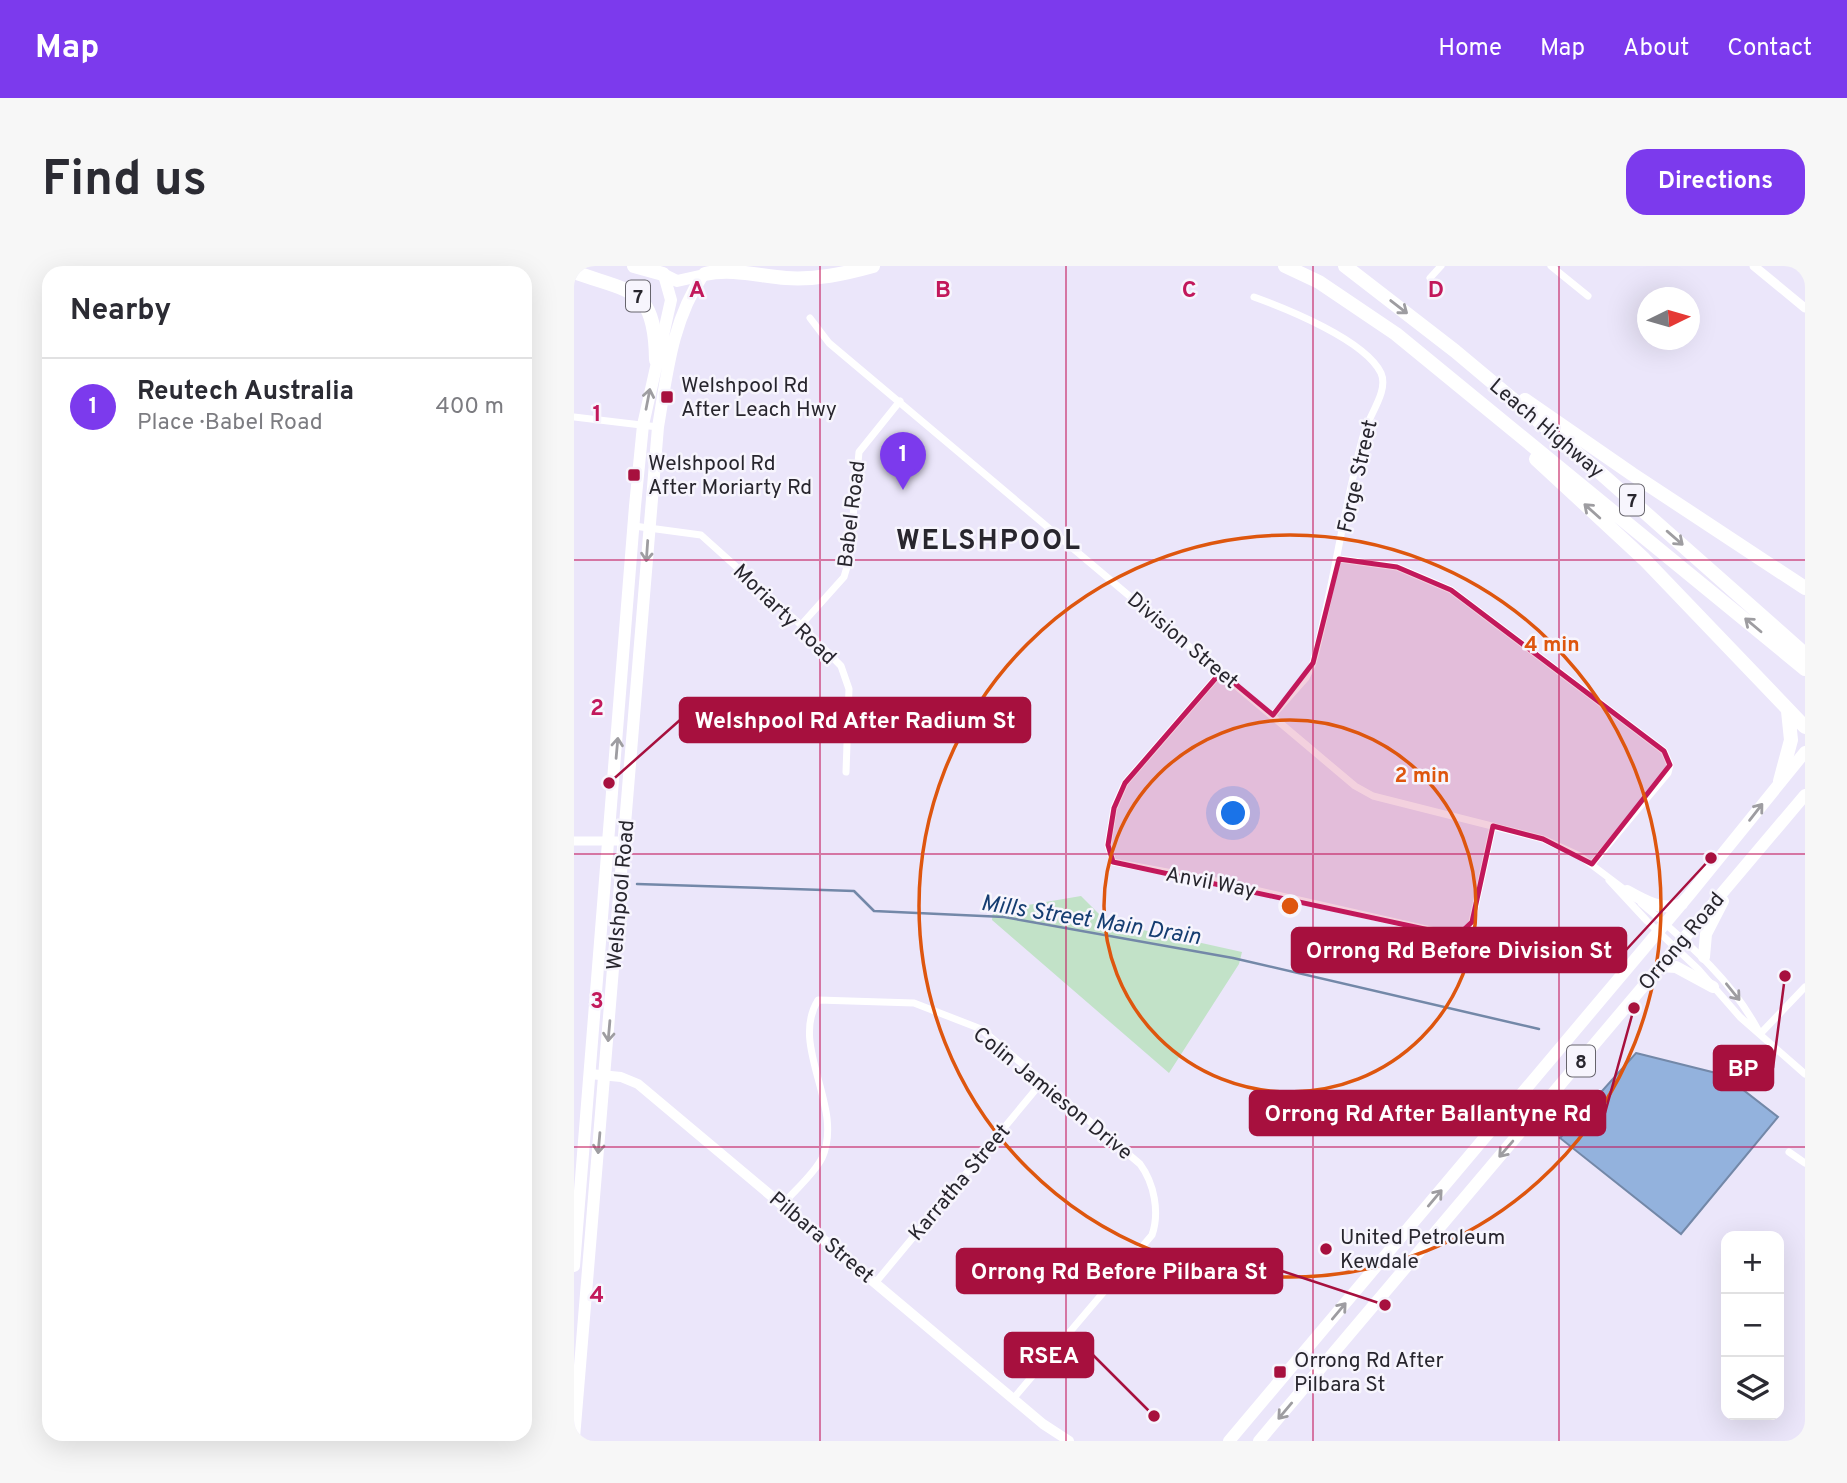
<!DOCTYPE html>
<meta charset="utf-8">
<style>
:root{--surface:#fff;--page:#f7f7f7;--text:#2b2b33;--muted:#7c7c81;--line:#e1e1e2;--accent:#7c3aed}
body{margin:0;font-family:Overpass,sans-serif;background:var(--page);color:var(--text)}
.controls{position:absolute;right:21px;bottom:21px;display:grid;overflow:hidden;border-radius:14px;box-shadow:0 7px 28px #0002}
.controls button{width:63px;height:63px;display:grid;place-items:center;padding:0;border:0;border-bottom:2px solid var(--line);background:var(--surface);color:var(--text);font:35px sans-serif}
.compass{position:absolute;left:1063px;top:21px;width:63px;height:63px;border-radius:50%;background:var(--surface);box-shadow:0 7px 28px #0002;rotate:85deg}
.you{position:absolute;left:660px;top:548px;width:24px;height:24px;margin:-18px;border:5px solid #fff;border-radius:50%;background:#1a73e8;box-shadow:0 0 0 10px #1a73e833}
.badge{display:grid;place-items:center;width:46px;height:46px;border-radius:50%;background:var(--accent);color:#fff;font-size:23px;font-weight:700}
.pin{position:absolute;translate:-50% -58px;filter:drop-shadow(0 2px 4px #0008)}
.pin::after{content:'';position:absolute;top:37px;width:24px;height:21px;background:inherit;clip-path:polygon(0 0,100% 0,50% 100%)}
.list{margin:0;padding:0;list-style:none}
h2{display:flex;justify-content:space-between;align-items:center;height:91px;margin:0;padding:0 28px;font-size:30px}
h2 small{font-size:23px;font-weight:400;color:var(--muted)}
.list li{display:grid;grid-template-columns:46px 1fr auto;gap:21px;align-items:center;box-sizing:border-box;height:98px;padding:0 28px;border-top:2px solid var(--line)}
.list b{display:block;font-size:26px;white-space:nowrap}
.list p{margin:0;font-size:23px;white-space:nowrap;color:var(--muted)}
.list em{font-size:23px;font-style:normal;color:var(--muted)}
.icon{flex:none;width:38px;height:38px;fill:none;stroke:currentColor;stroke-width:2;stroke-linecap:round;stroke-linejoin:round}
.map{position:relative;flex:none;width:1231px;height:1175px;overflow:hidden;border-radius:21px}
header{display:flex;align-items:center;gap:42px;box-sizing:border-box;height:98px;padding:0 35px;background:var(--accent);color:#fff}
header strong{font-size:33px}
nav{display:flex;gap:38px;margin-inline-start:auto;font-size:24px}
.intro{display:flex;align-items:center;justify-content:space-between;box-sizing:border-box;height:168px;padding:0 42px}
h1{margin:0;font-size:49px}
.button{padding:18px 32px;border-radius:21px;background:var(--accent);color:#fff;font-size:24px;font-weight:700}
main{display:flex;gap:42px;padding:0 42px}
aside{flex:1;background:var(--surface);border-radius:21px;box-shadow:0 7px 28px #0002}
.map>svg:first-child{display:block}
</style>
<header>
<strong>Map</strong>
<nav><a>Home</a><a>Map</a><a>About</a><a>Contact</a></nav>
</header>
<div class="intro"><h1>Find us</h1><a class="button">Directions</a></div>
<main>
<aside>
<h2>Nearby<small></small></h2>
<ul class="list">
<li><span class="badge">1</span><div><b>Reutech Australia</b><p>Place · Babel Road</p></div><em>400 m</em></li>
</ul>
</aside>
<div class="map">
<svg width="1231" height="1175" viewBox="0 0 1231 1175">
<rect width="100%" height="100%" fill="#ebe6fa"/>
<path fill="#c2e2c8" d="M507,630L533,656L668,686L665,698L595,807L418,654L419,645Z"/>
<path fill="#93b2dd" stroke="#7388a8" stroke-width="2" d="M1062,787L1150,809L1204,851L1107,968L986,872Z"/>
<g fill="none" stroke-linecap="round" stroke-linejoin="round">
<path stroke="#7388a8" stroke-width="2.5" d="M63,618L280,625L300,645L430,651L659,692L965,763"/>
<path stroke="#fff" stroke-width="7" d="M977,0L1014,30
M856,12L867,0
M680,31C713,43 791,74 807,107C815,125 795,149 790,167C769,242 760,321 739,397L732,412L699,449
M236,52L255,77L781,520L799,530L969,573L1006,590L1055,627
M0,151L84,161
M60,260L127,269L227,359L267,400L275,423L272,506
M765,293L823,301L877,324L1090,485L1096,499L1094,507L1018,598
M227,359L270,311L275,294L285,186L326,135
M647,406L551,517L540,542L534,579L539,596L642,615L883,670L896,664L898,656L919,560
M1035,614L1073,655L1124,703L1166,751L1231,808
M1067,637C1111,675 1156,711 1184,764
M1187,767L1231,721
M1215,886L1231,897
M209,938C221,924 240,908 248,892C271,841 215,781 244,734L340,737L407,763L566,898C580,917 586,946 578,969L439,1133
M302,1016L468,816"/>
<path stroke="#fff" stroke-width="9" d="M1180,0L1231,42
M0,575H50"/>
<path stroke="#fff" stroke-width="10" d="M16,808L47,811L64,818L469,1158L495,1175"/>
<path stroke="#fff" stroke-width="12" d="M89,8L103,15L130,9
M0,1000L61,240L69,159L97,34L90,9
M0,1172L84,161C93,108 98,54 129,9"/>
<path stroke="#fff" stroke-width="12" d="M1053,625C1069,634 1089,646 1108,638
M1130,691L1132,668L1149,635
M1086,700L1102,701L1139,721
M655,1175L1116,628L1231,486
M685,1175L1231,529"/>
<path stroke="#fff" stroke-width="14" d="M60,0L89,8
M711,0L745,16L822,68L1231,403
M771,0L881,85L1023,204L1231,388
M0,6C59,27 81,21 82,94
M131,8C157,2 186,10 212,12C242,14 270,8 299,0
M951,134L1058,208L1231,322
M962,193L1070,293L1231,461
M1206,515L1217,474L1214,445"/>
</g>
<defs><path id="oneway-shaft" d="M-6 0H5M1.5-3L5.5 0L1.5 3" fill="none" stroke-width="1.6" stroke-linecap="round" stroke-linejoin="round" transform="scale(1.75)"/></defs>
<g stroke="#9e9da1">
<use href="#oneway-shaft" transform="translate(825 41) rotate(38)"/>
<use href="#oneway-shaft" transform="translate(74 133) rotate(-79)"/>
<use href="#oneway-shaft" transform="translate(1018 245) rotate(-138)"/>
<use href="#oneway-shaft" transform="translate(1101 272) rotate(41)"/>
<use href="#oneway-shaft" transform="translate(73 285) rotate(94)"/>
<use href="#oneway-shaft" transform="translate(1179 359) rotate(-140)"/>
<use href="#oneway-shaft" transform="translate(43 482) rotate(-85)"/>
<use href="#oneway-shaft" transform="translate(1182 546) rotate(-52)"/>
<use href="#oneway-shaft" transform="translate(1159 726) rotate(51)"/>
<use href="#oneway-shaft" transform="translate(35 765) rotate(95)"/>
<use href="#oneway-shaft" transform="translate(25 877) rotate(95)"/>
<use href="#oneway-shaft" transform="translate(932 883) rotate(131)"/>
<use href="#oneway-shaft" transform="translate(861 932) rotate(-50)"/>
<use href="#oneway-shaft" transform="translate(765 1045) rotate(-50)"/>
<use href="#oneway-shaft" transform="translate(711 1145) rotate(130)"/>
</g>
<path fill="#c2185b" fill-opacity="0.2" stroke="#c2185b" stroke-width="5" stroke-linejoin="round" d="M765,293L823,301L877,324L1090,485L1096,499L1018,598L969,573L919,560L898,656L883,670L539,596L534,579L540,542L551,517L647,406L699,449L739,397Z"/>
<path fill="none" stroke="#c2185b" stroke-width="2" stroke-opacity="0.55" d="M246,0V1175M492,0V1175M739,0V1175M985,0V1175M0,294H1231M0,588H1231M0,881H1231"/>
<g fill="none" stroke="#de560e" stroke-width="3.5">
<circle cx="716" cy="640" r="186"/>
<circle cx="716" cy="640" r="371"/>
</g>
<g fill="#a7103e" stroke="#f7f5fd" stroke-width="2.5">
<rect x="86" y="124" width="14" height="14" rx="3.5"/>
<rect x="53" y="202" width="14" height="14" rx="3.5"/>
<circle cx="752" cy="983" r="7"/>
<rect x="699" y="1099" width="14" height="14" rx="3.5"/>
</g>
<g text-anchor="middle" stroke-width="5" stroke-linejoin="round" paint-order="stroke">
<g fill="#f7f5fd" stroke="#66646c" stroke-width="2">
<rect x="52" y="14.5" width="24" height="31" rx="5"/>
<rect x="1046" y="218.5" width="24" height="31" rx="5"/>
<rect x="993" y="779.5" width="28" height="31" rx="5"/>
</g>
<g font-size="19" font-weight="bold" fill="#28262e">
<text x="64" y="37">7</text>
<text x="1058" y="241">7</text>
<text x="1007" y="802">8</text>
</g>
<g font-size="21" fill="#28262e" stroke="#f7f5fd" text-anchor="start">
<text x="107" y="126">Welshpool Rd<tspan x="107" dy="24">After Leach Hwy</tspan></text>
<text x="74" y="204">Welshpool Rd<tspan x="74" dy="24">After Moriarty Rd</tspan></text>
<text x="766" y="978">United Petroleum<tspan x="766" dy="24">Kewdale</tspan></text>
<text x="720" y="1101">Orrong Rd After<tspan x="720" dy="24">Pilbara St</tspan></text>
</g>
<g font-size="21" fill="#28262e" stroke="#f7f5fd">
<text transform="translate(973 162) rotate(40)" y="7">Leach Highway</text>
<text transform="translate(783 210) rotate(-77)" y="7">Forge Street</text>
<text transform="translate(277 248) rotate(-83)" y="7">Babel Road</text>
<text transform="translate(211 348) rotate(44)" y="7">Moriarty Road</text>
<text transform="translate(609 374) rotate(40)" y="7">Division Street</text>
<text transform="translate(637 616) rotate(11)" y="7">Anvil Way</text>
<text transform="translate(46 629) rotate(-85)" y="7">Welshpool Road</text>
<text transform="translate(1107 675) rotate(-50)" y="7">Orrong Road</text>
<text transform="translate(479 827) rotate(39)" y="7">Colin Jamieson Drive</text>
<text transform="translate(385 916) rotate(-50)" y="7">Karratha Street</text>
<text transform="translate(248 971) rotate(40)" y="7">Pilbara Street</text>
</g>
<g font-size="23" font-style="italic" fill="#153d71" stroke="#f7f5fd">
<text transform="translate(517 653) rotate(9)" y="8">Mills Street Main Drain</text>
</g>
<g font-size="28" font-weight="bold" letter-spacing="2" fill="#28262e" stroke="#f7f5fd">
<text x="415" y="283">WELSHPOOL</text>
</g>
</g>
<g font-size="23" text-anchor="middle" font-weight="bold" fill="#c2185b" stroke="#f7f5fd" stroke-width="5" stroke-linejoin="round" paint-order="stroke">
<text x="123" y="31">A</text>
<text x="369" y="31">B</text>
<text x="615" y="31">C</text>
<text x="862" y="31">D</text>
<text x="23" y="155">1</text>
<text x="23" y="449">2</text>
<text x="23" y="742">3</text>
<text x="23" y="1036">4</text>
</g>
<circle cx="716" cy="640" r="10" fill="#de560e" stroke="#f7f5fd" stroke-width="3.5"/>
<g font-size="21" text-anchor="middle" font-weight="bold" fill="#de560e" stroke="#f7f5fd" stroke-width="5" stroke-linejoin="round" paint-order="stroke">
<text x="978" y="385">4 min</text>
<text x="848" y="516">2 min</text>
</g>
<path fill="none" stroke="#a7103e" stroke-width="2.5" d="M35 517L106 454M1137 592L1052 684M1211 710L1199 802M1060 742L1031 847M811 1039L708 1005M580 1150L519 1089"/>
<g fill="#a7103e" stroke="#f7f5fd" stroke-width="2.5">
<circle cx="35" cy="517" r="7"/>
<circle cx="1137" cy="592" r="7"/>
<circle cx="1211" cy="710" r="7"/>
<circle cx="1060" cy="742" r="7"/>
<circle cx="811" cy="1039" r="7"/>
<circle cx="580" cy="1150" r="7"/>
</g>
<g fill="#a7103e" stroke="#a7103e" stroke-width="2.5">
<rect x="106" y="432" width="350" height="44" rx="7"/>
<rect x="718" y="662" width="334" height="44" rx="7"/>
<rect x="1140" y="780" width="59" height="44" rx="7"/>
<rect x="676" y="825" width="355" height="44" rx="7"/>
<rect x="383" y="983" width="325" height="44" rx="7"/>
<rect x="431" y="1067" width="88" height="44" rx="7"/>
</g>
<g font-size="23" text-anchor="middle" font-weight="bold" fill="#fff">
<text x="281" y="462">Welshpool Rd After Radium St</text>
<text x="885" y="692">Orrong Rd Before Division St</text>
<text x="1169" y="810">BP</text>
<text x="854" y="855">Orrong Rd After Ballantyne Rd</text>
<text x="545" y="1013">Orrong Rd Before Pilbara St</text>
<text x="475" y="1097">RSEA</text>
</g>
</svg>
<div class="controls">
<button>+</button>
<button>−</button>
<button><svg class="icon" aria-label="layers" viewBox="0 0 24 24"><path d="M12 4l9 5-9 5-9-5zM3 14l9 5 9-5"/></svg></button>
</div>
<svg class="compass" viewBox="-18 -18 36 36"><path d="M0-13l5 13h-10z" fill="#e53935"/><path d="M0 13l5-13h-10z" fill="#7c7c81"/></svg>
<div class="you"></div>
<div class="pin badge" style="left:329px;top:224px">1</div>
</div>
</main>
